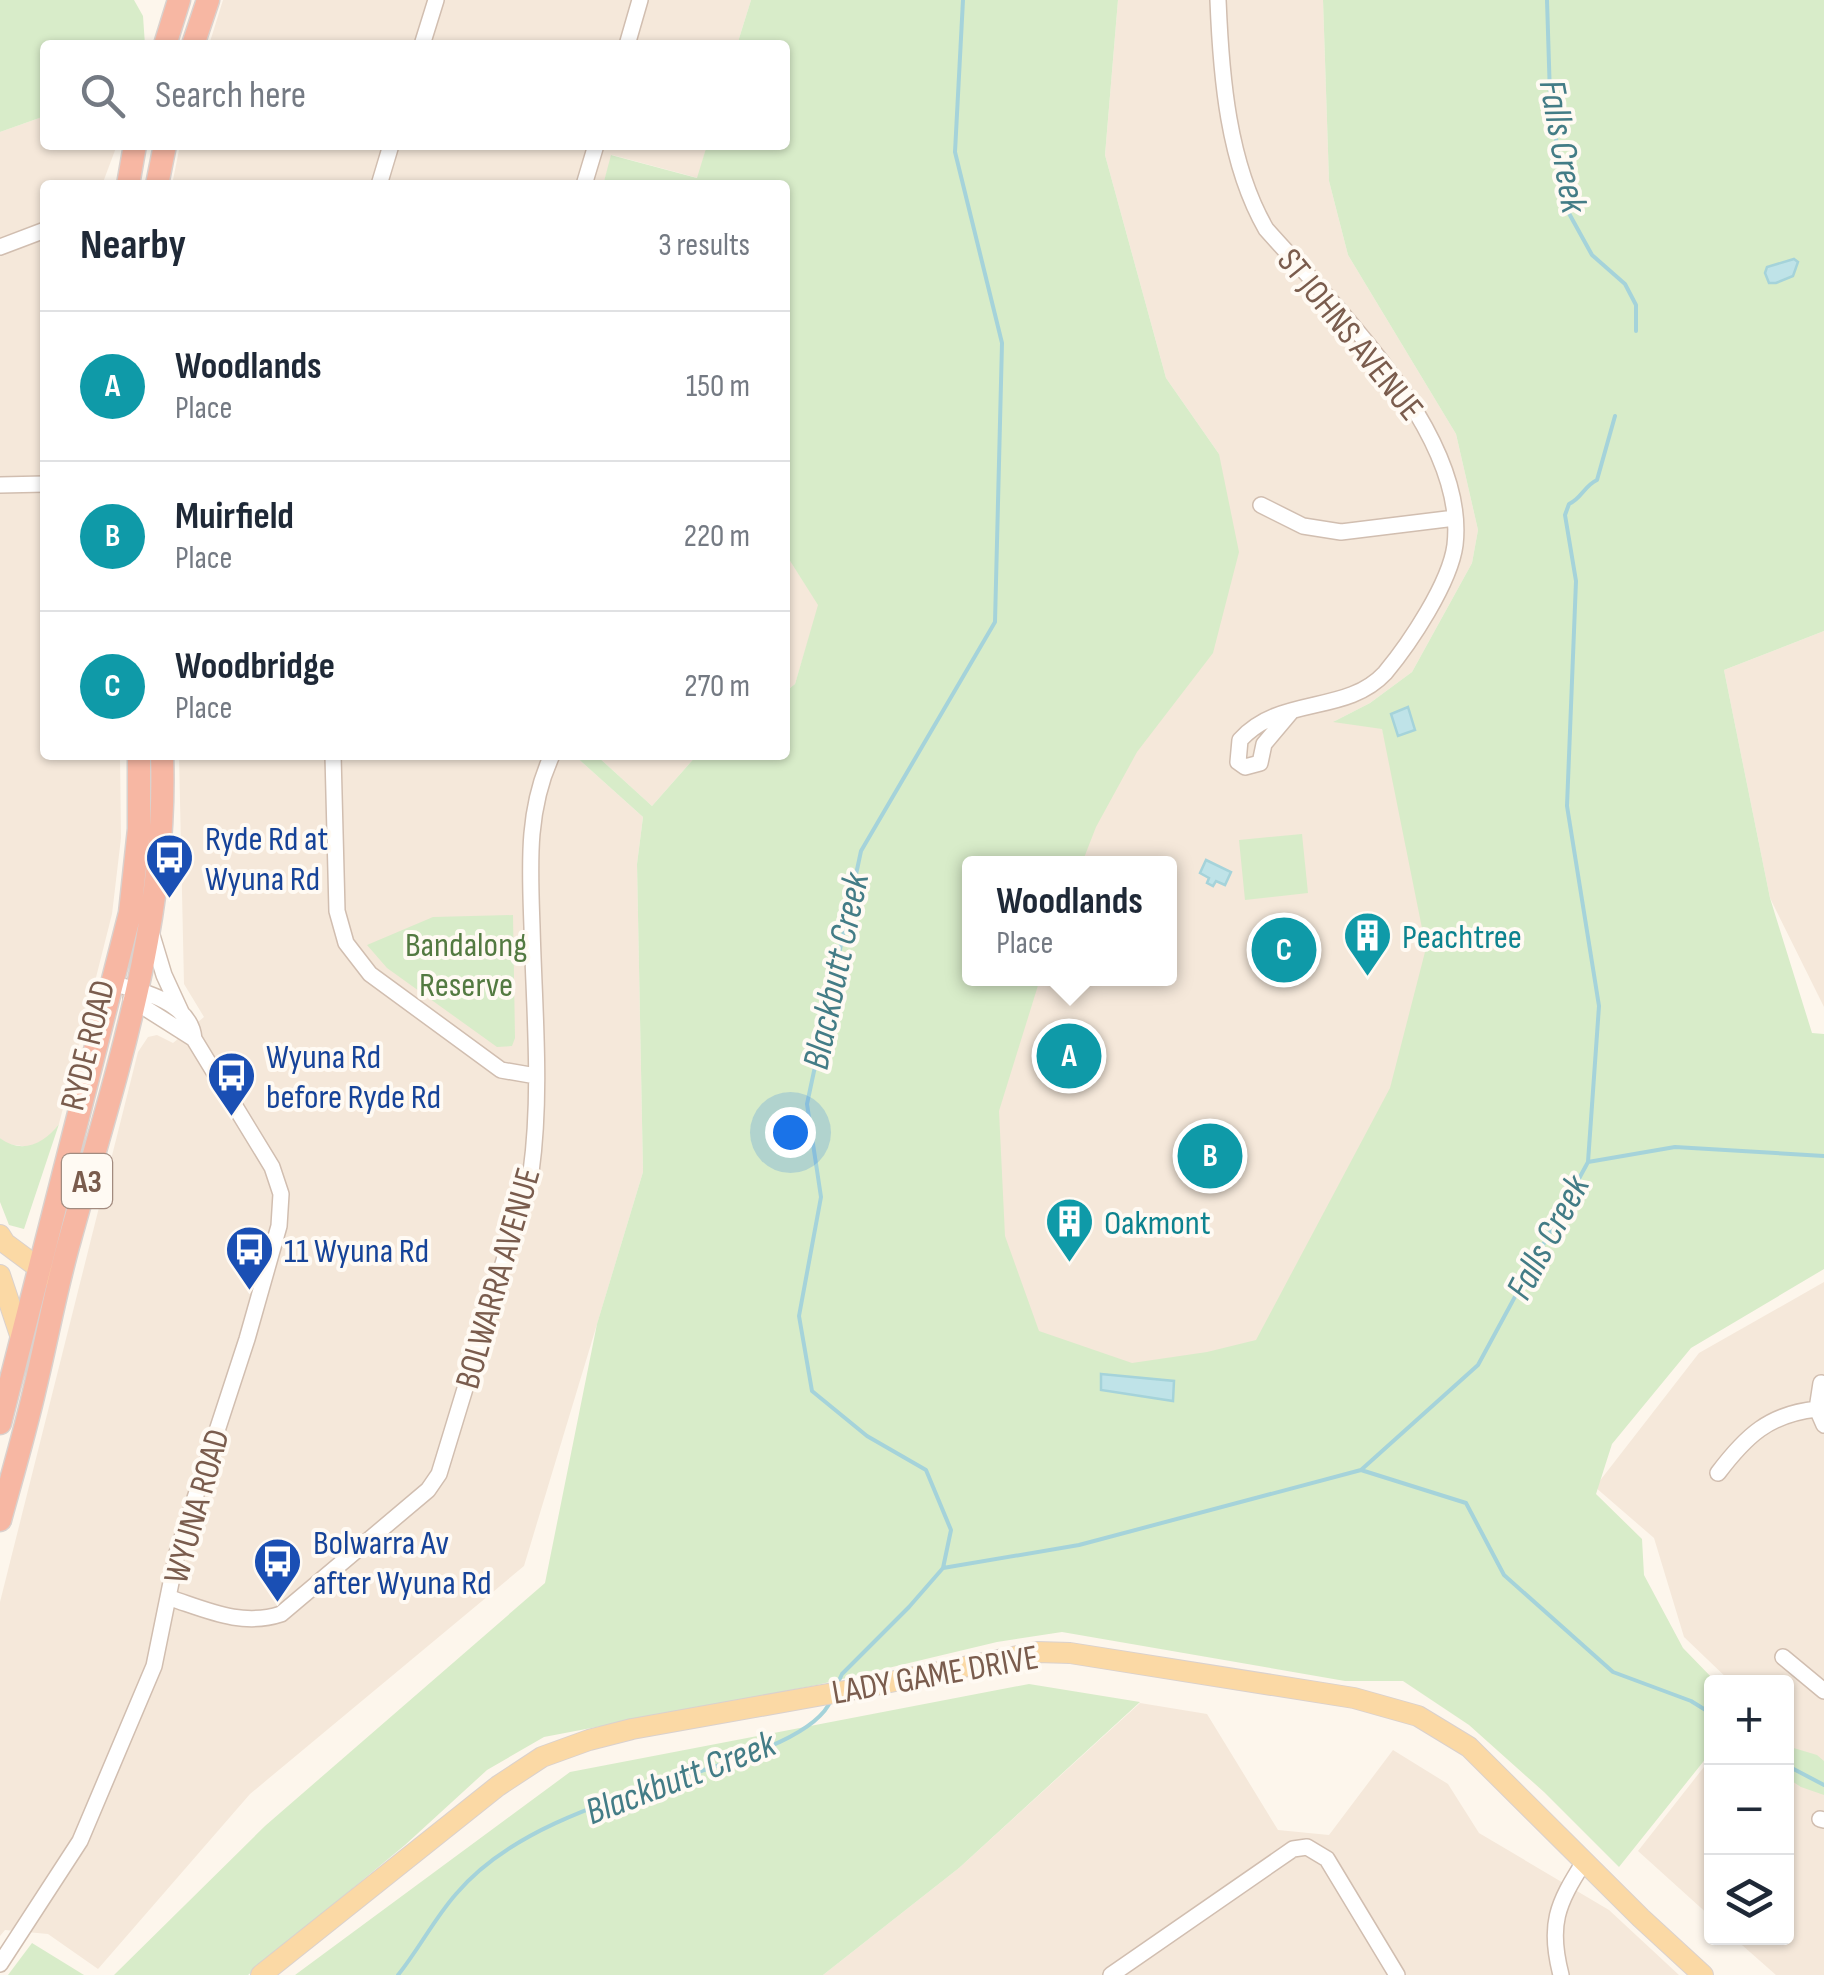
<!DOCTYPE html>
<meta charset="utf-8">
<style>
:root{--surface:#fff;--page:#f6f6f7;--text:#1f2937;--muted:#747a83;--line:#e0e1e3;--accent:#0b8043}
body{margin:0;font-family:"Sofia Sans Condensed",sans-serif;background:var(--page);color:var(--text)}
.controls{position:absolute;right:30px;bottom:30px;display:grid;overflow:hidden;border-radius:10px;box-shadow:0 2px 8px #0004}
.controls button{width:90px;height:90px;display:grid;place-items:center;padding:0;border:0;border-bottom:2px solid var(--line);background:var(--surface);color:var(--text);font:50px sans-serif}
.you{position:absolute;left:790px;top:1132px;width:35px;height:35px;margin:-25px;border:8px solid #fff;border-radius:50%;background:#1a73e8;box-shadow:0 0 0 15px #1a73e833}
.badge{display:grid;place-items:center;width:65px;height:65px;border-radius:50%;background:var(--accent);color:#fff;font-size:32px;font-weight:700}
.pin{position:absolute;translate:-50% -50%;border:5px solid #fff;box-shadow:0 2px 10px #0006}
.popup{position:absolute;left:962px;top:856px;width:215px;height:130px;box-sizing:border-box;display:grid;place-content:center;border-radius:10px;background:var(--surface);filter:drop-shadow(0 2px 8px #0005);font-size:32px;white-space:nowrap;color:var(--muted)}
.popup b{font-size:38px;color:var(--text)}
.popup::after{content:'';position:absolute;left:50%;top:100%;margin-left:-20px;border:20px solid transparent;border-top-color:var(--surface)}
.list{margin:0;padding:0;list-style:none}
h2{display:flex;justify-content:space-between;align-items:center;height:130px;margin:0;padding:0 40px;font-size:42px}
h2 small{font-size:32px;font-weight:400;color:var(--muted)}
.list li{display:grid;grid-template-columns:65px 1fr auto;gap:30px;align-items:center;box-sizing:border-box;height:150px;padding:0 40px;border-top:2px solid var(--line)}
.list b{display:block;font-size:38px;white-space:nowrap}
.list p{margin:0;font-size:32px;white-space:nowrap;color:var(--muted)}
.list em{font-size:32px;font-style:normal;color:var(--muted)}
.icon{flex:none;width:55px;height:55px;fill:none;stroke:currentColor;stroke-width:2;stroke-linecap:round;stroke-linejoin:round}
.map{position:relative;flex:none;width:1824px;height:1975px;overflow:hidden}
.search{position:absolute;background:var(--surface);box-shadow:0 2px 8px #0004;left:40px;top:40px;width:750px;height:110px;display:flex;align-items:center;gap:25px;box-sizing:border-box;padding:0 35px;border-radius:10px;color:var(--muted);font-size:38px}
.panel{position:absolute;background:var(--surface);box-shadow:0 2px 8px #0004;left:40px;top:180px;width:750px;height:580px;border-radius:10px}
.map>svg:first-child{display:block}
</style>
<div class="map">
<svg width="1824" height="1975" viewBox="0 0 1824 1975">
<rect width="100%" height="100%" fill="#fdf6ec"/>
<path fill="#f5e8da" d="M223,0H751L737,45H209Z
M1118,0H1323L1329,181L1348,255L1456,434L1478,530L1472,563L1412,672L1370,703L1335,721L1382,728L1436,952L1425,1033L1263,1379L1037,1419L959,1281L978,979L1169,978V864L1016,863L1219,454L1166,378L1105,155Z
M45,116V145H117L102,185H45V755H120L121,838L112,914L59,1124L48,1138L29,1147L7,1144L0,1138V132Z
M180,145H707L698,178L612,155L603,185H172Z
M785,553L819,605L795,684L785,692Z
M1824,631V1007L1770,898L1724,670Z
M179,755H574L643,817L637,864L643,1172L524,1566L250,1794L98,1969L48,1934L5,1930L0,1936V1602L138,1052L148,1037L157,1035L173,1043L204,1017L184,984Z
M596,755H697L652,806Z
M1824,1282V1975H1776L1734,1938H1786V1682H1731L1684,1637L1654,1538L1595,1487L1699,1353Z
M1140,1703L1207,1714L1278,1830L1329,1835L1393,1750L1448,1784L1479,1833L1609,1910L1679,1975H823L959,1868Z
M1711,1758V1917L1638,1851Z"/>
<path fill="#d8ecc9" d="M0,0H134L143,16L145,45H45V116L0,132Z
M751,0H1118L1105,155L1166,378L1219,454L1239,552L1213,653L1137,752L1096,827L1082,863L969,864V978L1040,979L999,1111L1005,1236L1039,1331L1132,1363L1207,1352L1256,1340L1390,1088L1426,948L1382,729L1333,722L1370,703L1412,672L1472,563L1478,530L1456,434L1348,255L1329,181L1323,0H1824V631L1724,670L1770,898L1812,1033L1824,1034V1269L1691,1348L1612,1444L1596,1494L1642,1539L1644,1575L1683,1648L1716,1682H1712L1711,1752L1619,1867L1544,1792L1469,1725L1403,1681H1345L1062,1632L997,1642L817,1685L544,1737L487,1770L405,1845L248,1975H114L265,1826L545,1583L597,1324L643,1172L637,864L643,817L574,755H596L652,806L697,755H785V692L795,684L818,605L785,553V185H603L611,155L697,178L707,145H785V45H737Z
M1302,834L1308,893L1245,900L1239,840Z
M513,915L515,1038L512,1046L497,1047L387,968L367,945L433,917Z
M59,1124L24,1229L9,1225L0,1202V1138C22,1155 45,1143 59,1124Z
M1029,1684L1140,1702L959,1868L823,1975H295L570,1772Z
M1787,1746L1817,1755L1824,1761V1795L1801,1787L1787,1778Z
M32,1943L84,1975H8Z"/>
<path fill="#bfe3e8" stroke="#a5d3da" stroke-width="2.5" d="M1794,259L1798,262L1793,276L1776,283H1769L1765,273L1767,267Z
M1408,707L1415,730L1398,736L1391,714Z
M1206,860L1231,872L1225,885L1216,881L1213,886L1207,883L1209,878L1200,873Z
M1101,1374L1174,1381L1173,1401L1101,1390Z"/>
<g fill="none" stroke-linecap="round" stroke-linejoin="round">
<path stroke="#a5d3da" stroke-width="4" d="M1547,0L1550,96L1566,208L1592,255L1625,284L1636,305V331
M1588,1162L1675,1147L1824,1156
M1361,1470L1466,1503L1504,1575L1613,1672L1691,1701L1712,1714
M943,1568L1079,1545L1361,1470L1478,1365L1588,1162L1599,1006L1567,806L1576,581L1565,515L1569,504C1582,498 1584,486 1597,480L1615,416
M836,1687L842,1674L909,1607L943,1568L951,1530L926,1470L867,1436L812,1391L799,1316L821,1197L807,1104L861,851L995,622L1002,343L955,152L963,0
M1786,1765L1824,1785
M398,1975C419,1949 434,1919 456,1894C515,1824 623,1797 707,1769C741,1758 817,1735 831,1700"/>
<defs>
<path id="minor" d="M1218,0C1221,76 1228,163 1266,229C1334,306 1468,434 1455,545C1450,583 1410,643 1385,673C1346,715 1281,695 1240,740L1238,762L1245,767L1260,763L1264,744L1291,712
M422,45L436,0
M627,45L640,0
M379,185L391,145
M584,185L596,145
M0,247L45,230
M0,485L45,484
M1261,505L1303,526L1341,532L1455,518
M333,755L337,911L346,943L370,974L501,1070L536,1076
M151,932L164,975L181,1012
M131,999L194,1039
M1821,1383L1817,1409L1824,1425
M1718,1473C1746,1436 1769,1414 1817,1409
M170,1598C207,1610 242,1627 281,1614L428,1490L439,1474L531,1172C542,1092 534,1008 532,927C530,867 526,811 552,755
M1783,1657L1824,1691
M1820,1819L1824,1820
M0,1964L80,1841L154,1666L177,1553L247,1339L279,1226L281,1194L272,1167L194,1039C191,1003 144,991 114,984
M1111,1975L1293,1849L1307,1847L1327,1859L1397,1975
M1561,1975C1548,1925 1557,1904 1584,1862"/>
<path id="major" d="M0,1235L5,1243L48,1275
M0,1275L21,1338
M261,1975L498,1786L542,1757L589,1740L632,1729L856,1689L1037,1652L1070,1653L1354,1698L1418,1716L1469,1747L1641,1918L1703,1975"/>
<path id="highway" d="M165,45L179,0
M193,45L208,0
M128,185L135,145
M157,185L165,145
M0,1423L130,913L139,829V755
M0,1520C12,1476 25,1432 35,1388C47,1338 56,1288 70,1239C114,1080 168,923 162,755"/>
</defs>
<use href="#minor" stroke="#d1beb0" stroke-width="18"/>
<use href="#major" stroke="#dad1cd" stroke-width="22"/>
<use href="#highway" stroke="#dad1cd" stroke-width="25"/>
<use href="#minor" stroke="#fff" stroke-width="15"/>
<use href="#major" stroke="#fbd9a5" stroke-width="20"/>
<use href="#highway" stroke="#f7b7a3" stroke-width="22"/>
</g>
<defs>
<symbol id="bus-pin" viewBox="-11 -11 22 30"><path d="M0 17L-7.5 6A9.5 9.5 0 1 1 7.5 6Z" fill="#1a4fb4" stroke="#fffaf3"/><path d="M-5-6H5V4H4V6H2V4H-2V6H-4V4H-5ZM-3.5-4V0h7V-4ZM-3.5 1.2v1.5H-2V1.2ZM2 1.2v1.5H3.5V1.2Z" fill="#fff"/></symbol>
<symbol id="building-pin" viewBox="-11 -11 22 30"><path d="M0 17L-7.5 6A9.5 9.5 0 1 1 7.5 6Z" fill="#0f9aa8" stroke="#fffaf3"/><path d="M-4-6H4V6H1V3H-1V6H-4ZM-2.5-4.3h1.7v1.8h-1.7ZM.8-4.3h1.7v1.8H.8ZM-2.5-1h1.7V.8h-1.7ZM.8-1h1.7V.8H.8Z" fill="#fff"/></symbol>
</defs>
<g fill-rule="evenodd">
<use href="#bus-pin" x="142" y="830" width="55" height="75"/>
<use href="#building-pin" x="1340" y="908" width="55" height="75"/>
<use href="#bus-pin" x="204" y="1048" width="55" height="75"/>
<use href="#building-pin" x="1042" y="1194" width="55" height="75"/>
<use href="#bus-pin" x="222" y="1222" width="55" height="75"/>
<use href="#bus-pin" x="250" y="1534" width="55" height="75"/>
</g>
<g text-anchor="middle" stroke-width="8" stroke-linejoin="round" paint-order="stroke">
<rect fill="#fffaf3" stroke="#a28b7f" stroke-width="2.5" x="62" y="1154" width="50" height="54" rx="8"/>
<g font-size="32" font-weight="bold" fill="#7a5c4d">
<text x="87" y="1192">A3</text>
</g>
<g font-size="35" fill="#7a5c4d" stroke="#fffaf3">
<text transform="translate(1351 334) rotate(51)" y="12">ST JOHNS AVENUE</text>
<text transform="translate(87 1045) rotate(-76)" y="12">RYDE ROAD</text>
<text transform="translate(497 1278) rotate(-74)" y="12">BOLWARRA AVENUE</text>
<text transform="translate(196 1506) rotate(-74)" y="12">WYUNA ROAD</text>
<text transform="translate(935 1674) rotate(-10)" y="12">LADY GAME DRIVE</text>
</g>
<g font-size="35" fill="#164399" stroke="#fffaf3" text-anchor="start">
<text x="205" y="850">Ryde Rd at<tspan x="205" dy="40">Wyuna Rd</tspan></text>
<text x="266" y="1068">Wyuna Rd<tspan x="266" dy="40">before Ryde Rd</tspan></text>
<text x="284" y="1262">11 Wyuna Rd</text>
<text x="313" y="1554">Bolwarra Av<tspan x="313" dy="40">after Wyuna Rd</tspan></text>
</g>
<g font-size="35" fill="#0d838f" stroke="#fffaf3" text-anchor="start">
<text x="1402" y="948">Peachtree</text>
<text x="1104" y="1234">Oakmont</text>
</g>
<g font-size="35" fill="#537a41" stroke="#fffaf3">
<text x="466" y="956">Bandalong<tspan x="466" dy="40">Reserve</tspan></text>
</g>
<g font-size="38" font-style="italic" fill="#437c86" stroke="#fffaf3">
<text transform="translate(1564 146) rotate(80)" y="13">Falls Creek</text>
<text transform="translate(835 971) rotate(-78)" y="13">Blackbutt Creek</text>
<text transform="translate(1547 1237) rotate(-62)" y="13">Falls Creek</text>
<text transform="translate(680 1777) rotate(-21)" y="13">Blackbutt Creek</text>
</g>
</g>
</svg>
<div class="controls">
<button>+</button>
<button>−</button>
<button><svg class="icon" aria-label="layers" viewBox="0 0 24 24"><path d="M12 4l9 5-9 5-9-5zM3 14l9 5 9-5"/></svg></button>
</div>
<div class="you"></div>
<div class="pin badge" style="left:1069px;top:1056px;background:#0f9aa8">A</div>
<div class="popup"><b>Woodlands</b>Place</div>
<div class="pin badge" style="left:1210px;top:1156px;background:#0f9aa8">B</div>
<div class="pin badge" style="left:1284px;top:950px;background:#0f9aa8">C</div>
<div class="search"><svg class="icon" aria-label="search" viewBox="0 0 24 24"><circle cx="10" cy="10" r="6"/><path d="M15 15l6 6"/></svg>Search here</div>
<section class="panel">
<h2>Nearby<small>3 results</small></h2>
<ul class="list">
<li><span class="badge" style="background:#0f9aa8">A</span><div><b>Woodlands</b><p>Place</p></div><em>150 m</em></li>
<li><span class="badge" style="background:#0f9aa8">B</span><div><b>Muirfield</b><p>Place</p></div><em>220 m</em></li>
<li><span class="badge" style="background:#0f9aa8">C</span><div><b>Woodbridge</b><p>Place</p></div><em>270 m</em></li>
</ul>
</section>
</div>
